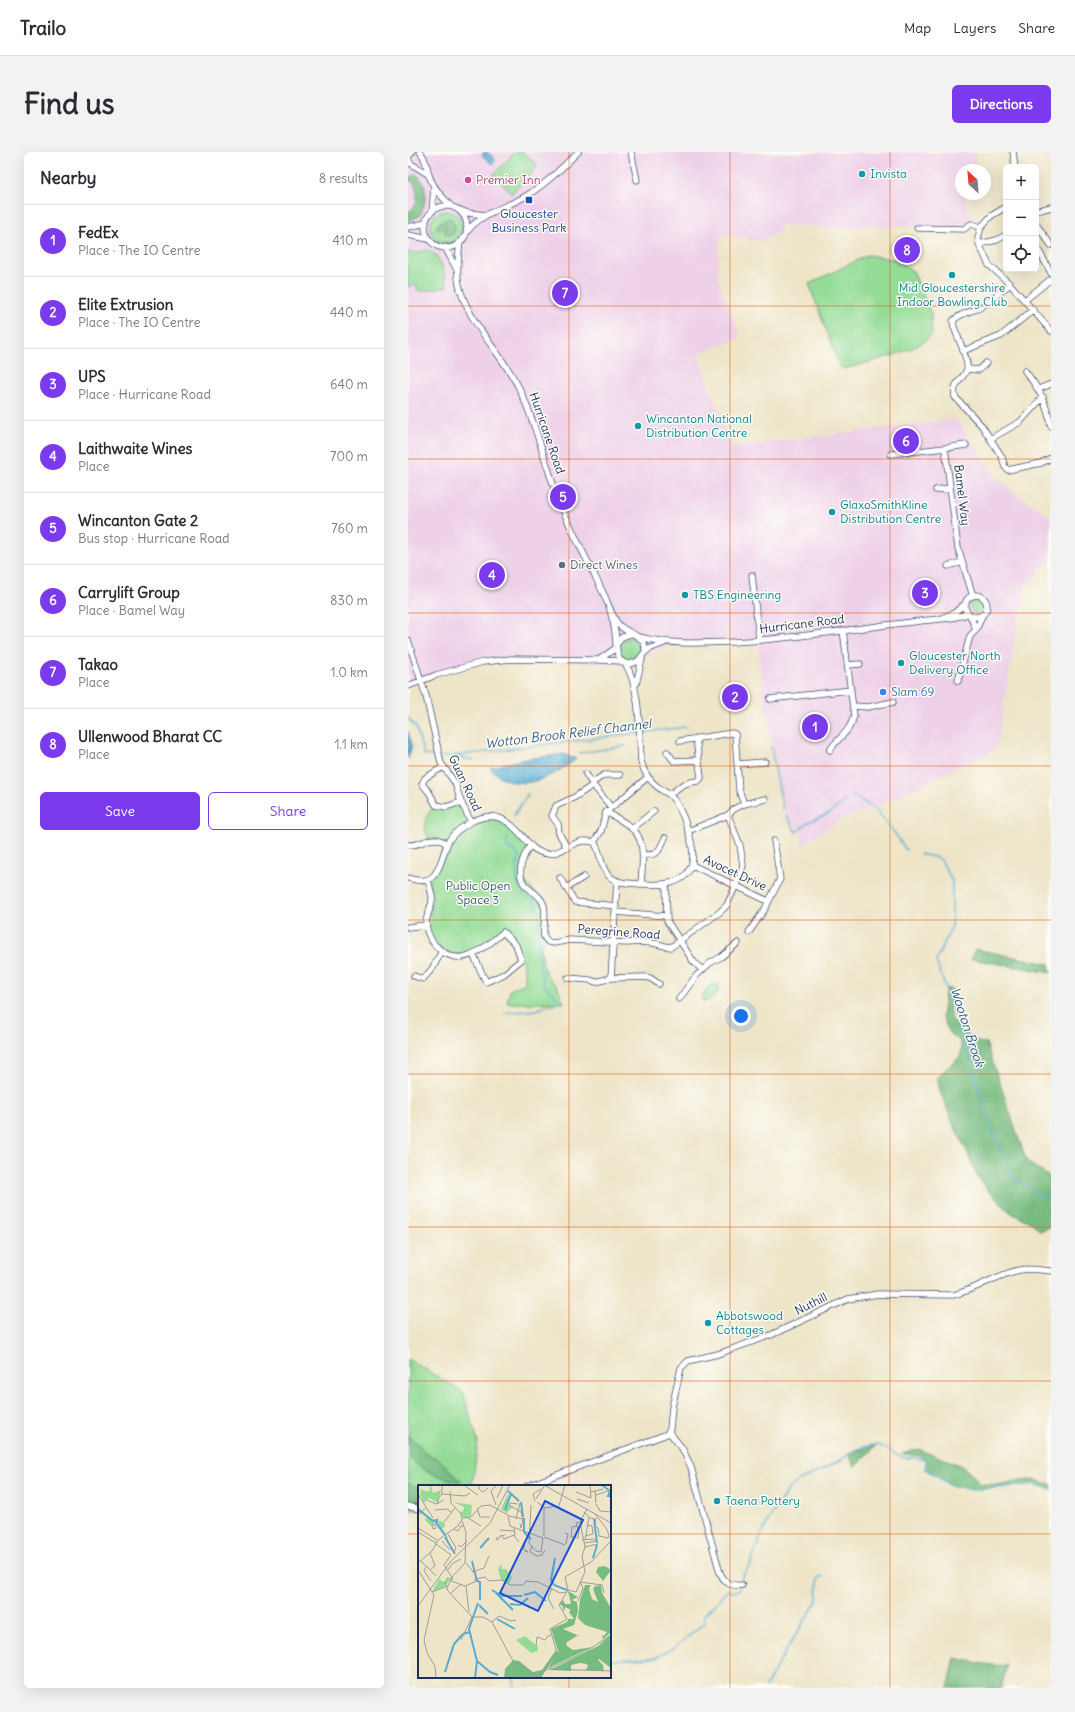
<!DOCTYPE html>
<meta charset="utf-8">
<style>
:root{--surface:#fff;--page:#f2f2f3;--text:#2b2b33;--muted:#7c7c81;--line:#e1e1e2;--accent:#7c3aed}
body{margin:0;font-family:Delius,sans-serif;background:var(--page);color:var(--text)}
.controls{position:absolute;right:12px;top:12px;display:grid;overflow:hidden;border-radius:6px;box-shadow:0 4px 16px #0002}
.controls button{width:36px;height:36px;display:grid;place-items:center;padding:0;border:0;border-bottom:1px solid var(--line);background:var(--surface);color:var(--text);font:20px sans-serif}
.compass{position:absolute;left:547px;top:12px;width:36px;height:36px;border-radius:50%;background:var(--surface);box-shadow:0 4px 16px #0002;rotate:334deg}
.you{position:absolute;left:333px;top:864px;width:14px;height:14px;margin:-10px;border:3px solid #fff;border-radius:50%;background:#1a73e8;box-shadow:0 0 0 6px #1a73e833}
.badge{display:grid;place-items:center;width:26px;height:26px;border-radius:50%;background:var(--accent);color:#fff;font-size:13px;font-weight:700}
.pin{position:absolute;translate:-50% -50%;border:2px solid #fff;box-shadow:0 1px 4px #0006}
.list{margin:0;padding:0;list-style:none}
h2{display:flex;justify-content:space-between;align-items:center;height:52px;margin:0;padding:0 16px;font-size:17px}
h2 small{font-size:13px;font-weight:400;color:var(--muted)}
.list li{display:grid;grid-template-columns:26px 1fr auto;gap:12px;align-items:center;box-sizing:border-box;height:72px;padding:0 16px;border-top:1px solid var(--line)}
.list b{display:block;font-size:15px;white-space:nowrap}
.list p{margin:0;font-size:13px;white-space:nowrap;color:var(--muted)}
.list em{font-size:13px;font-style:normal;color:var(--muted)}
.actions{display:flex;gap:8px;padding:12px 16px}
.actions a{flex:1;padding:9px 0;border:1px solid var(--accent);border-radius:6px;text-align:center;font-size:14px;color:var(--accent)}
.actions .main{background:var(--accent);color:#fff}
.icon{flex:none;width:22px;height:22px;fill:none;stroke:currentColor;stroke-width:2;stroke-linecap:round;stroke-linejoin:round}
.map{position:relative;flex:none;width:643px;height:1536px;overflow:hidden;border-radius:6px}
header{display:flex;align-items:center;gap:24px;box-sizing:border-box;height:56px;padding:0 20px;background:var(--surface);border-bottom:1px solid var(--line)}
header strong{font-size:19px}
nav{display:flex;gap:22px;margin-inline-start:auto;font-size:14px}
.intro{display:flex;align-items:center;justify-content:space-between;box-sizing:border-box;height:96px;padding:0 24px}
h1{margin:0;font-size:28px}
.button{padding:10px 18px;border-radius:6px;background:var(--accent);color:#fff;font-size:14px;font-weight:700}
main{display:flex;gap:24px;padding:0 24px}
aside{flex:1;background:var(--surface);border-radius:6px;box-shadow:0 4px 16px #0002}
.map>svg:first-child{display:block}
</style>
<header>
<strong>Trailo</strong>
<nav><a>Map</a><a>Layers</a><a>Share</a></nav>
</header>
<div class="intro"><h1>Find us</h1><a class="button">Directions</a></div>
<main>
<aside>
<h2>Nearby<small>8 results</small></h2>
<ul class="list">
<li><span class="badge">1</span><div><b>FedEx</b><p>Place · The IO Centre</p></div><em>410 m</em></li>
<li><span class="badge">2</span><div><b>Elite Extrusion</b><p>Place · The IO Centre</p></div><em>440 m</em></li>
<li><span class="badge">3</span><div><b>UPS</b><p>Place · Hurricane Road</p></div><em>640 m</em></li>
<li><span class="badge">4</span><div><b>Laithwaite Wines</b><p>Place</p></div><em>700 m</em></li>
<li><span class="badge">5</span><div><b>Wincanton Gate 2</b><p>Bus stop · Hurricane Road</p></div><em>760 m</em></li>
<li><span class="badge">6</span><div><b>Carrylift Group</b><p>Place · Bamel Way</p></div><em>830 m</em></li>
<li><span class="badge">7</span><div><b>Takao</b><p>Place</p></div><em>1.0 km</em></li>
<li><span class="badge">8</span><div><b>Ullenwood Bharat CC</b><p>Place</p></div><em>1.1 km</em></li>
</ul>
<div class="actions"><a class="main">Save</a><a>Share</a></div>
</aside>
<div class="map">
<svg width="643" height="1536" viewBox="0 0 643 1536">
<rect width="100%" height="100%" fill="#fdfcf7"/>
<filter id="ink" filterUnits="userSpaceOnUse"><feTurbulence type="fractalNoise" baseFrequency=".025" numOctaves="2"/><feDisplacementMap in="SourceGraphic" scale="8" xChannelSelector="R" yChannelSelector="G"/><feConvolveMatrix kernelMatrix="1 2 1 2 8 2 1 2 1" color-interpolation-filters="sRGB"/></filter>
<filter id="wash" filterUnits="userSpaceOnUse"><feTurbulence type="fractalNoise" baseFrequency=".012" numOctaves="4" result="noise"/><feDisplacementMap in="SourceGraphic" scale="16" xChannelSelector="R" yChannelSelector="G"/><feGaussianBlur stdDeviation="0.9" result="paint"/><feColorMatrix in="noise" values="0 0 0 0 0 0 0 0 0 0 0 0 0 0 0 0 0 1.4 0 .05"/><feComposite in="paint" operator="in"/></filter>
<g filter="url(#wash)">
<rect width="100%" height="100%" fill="#eee5c8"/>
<path fill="#eed0e8" d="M0,0L567,1V18H553V42H558L557,52L566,69L555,76L463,74L433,77L374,72L369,82L342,90L340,85L312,83L309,124L333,186L289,202L324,295L549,267L588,327L643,366V402L640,409L616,437L588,597L466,656L434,667L393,694L395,684L376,658L355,543L350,488L257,495L241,501L236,510L225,516L216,515L210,511H172L103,507L51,516L0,534Z"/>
<path fill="#94dc96" stroke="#58867a" d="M107,0H115L130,14L104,41L85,23Z
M22 75a16 16 0 1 1 32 0a16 16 0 1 1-32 0Z
M18,98C34,101 36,121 39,135L14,139L10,138L7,132L0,135V100L8,101Z
M460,103L488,108L505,119L523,162L524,182C511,200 459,210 436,217L431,213L401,132Z
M562 454a7 7 0 1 1 14 0a7 7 0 1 1-14 0Z
M211 497a11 11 0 1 1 22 0a11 11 0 1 1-22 0Z
M53,650L63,670L90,664L119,689L120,698L113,724L136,752L137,787L133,796L135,811L139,825L149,834L156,851H99L102,838L117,831C118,811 109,795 95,780L77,795L54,804L34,799L19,778L25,747L20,728L25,724L39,692L21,687C14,672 16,664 28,653L33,655Z
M309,832L311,837C308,844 302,851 294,849C294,840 300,833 309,832Z
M0,1207L55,1240L70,1290L64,1334H11V1358H0Z"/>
<path fill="#77bc7f" stroke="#49766e" d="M8,22C22,33 18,51 12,64L0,69V60C12,53 10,42 6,31L1,28L0,26Z
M39,66L44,67L48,77L44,83L37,82V75L32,78L29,77V74L32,70H37Z
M567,797L641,812L643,821L563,807Z
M538,836L546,838L541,858L545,870L569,890L578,891L619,1010L643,1026V1072L642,1075L632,1079L624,1071L605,1062L594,1053L582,1041L568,1022L559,999L545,972L532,939L529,925L552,905L554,896L550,887L541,881L534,864Z
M0,1284L10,1292L18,1302L31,1307L54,1330C38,1327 5,1318 0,1301C0,1296 0,1289 0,1284Z
M469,1293L447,1315L440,1301Z
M510,1297L552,1313L564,1322L572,1332L590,1333L607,1329L626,1328L643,1332V1338L627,1332L565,1338L545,1334L517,1317L518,1309L512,1304L494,1302Z
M0,1331L11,1336V1352L0,1350Z
M547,1506L577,1512L599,1514L593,1536H540Z"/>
<path fill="#57acd3" stroke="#396e98" d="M76,0H79L88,8L84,12L74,3Z
M0,579L4,593L0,607Z
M155,602L168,607C143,627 108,644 82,616L111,608Z"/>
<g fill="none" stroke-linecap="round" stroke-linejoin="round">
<path stroke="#57acd3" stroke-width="1.5" d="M0,566L8,575L16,603L29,605
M363,595L375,658
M172,601L217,594
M45,604L278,575
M33,605L45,604L65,608
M444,643L466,656L486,680L498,698
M106,663L120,642
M378,663L388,680L401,670L422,661L437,649
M99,685V695L106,698L111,705C107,719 107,730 116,743
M512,702L526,705L533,708L544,729V774L528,809L549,867L581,971L604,1024L643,1050
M97,861L128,858L150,851L146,841L136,834C133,821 130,807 130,794C129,775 137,762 124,745L119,746
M332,1432C335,1420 336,1423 341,1414C345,1406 345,1401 351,1392V1388L360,1369L381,1336L391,1329L435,1307C442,1299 458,1292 469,1293C478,1294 485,1303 494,1305C503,1307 510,1305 518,1309L517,1317L543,1333L565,1338L627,1332L643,1338
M202,1508L247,1506L266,1496L297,1471L296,1463L320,1438L325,1440L331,1438L332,1435
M106,1536V1525
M357,1536L379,1497L409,1449L410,1426L415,1424"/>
</g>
</g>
<g filter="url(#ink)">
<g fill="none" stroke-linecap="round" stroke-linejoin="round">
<defs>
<path id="minor" d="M4,0L0,5L2,11L21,23
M12,0C18,6 19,16 21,23C25,36 34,45 43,54
M223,0L229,28
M605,0L607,15
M17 75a21 21 0 1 1 42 0a21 21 0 1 1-42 0Z
M598,55L583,64L573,75L570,86L571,92L581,113L602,132L643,179
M52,58L60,61L78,63
M628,59L643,55
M24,60L26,35
M628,72L643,93
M0,75L18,71
M509,76L556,77L563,72L573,75
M59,80C73,60 98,56 118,44C138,32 154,16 170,0
M0,83L21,87
M52,90C50,109 47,125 54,143C67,179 96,204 112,238C127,270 135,303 146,335C159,373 180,408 197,445C201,454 204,464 210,472C219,483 239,482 237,500L230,509C206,521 209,494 207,480C206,473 204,465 202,458
M571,92L589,88L598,83
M37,95L48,116
M631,99L643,121
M602,132C592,140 582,150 571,156C562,160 552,161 545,169L546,175C549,184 561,208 559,217C555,229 544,229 547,245L574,274L594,305L597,315L600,318L633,311L643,306
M617,148L643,127
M555,199L593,184L625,158
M559,217L571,218L578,211
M617,219C632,238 638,250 643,274
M631,237L643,232
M582,287L612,270L635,245
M537,296L558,293
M483,302L537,296L550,396L565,444
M528,338L542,336
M540,414L554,410
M344,423L351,488
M557 454a11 11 0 1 1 22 0a11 11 0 1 1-22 0Z
M562,463L568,478
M536,465L546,461L558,451
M231,485C262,493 293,491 325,490C398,486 470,472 543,466L560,462
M0,488L18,544L33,611L47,631L53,650L63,670
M208,493L214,485L223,482
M237,500L241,497L256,491
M192,507L208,496
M440,513L452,512
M550,529L562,484L568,478L574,464
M228,532L234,507
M0,534L28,523L75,510L103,507L192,508L214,509
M362,547L443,538
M445,554L460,555L485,550
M272,589L324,581L327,582L331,638L336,652
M422,598C431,584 441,582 446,564L435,478
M259,600L266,609L290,608
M330,612L357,610
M35,615L17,626L14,632L21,640L28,653L38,655L53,650
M178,622L185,633
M184,631L196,623H212
M262,643C273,633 275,631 290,629L293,626L288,586
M198,660C205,664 213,668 220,673C240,686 234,712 233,732
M224,677L246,659
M280,679L320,663L326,657L336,652L357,647
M186,690C193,699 192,714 200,723C209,732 220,731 232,732C250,733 278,735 284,711C288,694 274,655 262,643C260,641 256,640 254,638C243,631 236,622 233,609C231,579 233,537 217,511
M186,690L193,679L198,660L240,625
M0,693C17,694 21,680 39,692
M122,694C115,704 107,723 118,734C124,740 131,742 135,751C140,762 134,774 136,785L140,790L146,791L162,788L219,791C229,790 240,790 250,792C254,793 258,795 263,795L312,760L319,753L332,724L335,713L332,693L320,663
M159,696L151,681L150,672L144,664L148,654L167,645L185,633L203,655
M235,703C251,703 250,700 257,686
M284,713L360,749
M0,726C31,736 30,714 39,693C42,683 54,675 63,670C86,658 100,667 115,685C119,689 123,695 128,698C144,708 156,695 171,690C176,688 181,689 186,690
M152,726L167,750L208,754
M20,728C21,734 25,744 24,748C23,757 18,763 18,772C19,792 42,812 62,803C75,798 85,789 95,780L108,793L113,808L96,822L78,830L65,802
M258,732L259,769L285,809L294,818
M158,736L176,725
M207,760L258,764
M0,775L18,773
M341,780L357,757L372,727L366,689
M6,824L15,827L24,817L34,799
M160,826L182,828L188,830L203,826L237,825L242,826L251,832
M203,826L209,729
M271,847L288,824L302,811L313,805L330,791
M261,1280L274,1296L283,1315L312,1421C318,1432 322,1434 334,1433
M119,1334L259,1282L262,1277L264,1255L273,1216L280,1209L310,1202L363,1183L440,1147L470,1142L545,1143C568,1138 589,1122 612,1118C622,1116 633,1118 643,1119
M0,1354L11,1357"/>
</defs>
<use href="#minor" stroke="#3b4a6e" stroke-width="7"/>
<use href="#minor" stroke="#fff" stroke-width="5.5"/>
</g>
</g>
<path fill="none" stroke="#de5710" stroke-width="1" stroke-opacity="0.55" d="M161,0V1334M322,0V1536M482,0V1536M0,154H643M0,307H643M0,461H643M0,614H643M0,768H643M0,922H643M0,1075H643M0,1229H643M0,1382H11M202,1382H643M161,1525V1536"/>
<g fill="#0f9aa8" stroke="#fdfcf7" stroke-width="1.5">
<circle cx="454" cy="22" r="4"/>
<circle cx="544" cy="123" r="4"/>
<circle cx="230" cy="274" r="4"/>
<circle cx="424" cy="360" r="4"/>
<circle cx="277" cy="443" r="4"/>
<circle cx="493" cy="511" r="4"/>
<circle cx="300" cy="1171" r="4"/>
<circle cx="309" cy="1349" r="4"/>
</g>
<circle fill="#d1479c" stroke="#fdfcf7" stroke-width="1.5" cx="60" cy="28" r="4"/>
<rect fill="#1a4fb4" stroke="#fdfcf7" stroke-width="1.5" x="117" y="44" width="8" height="8" rx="2"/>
<circle fill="#5c6f8a" stroke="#fdfcf7" stroke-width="1.5" cx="154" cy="413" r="4"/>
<circle fill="#3f7fe0" stroke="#fdfcf7" stroke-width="1.5" cx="475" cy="540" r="4"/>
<g text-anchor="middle" stroke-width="3" stroke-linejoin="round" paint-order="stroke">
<g font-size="12" fill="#0d838f" stroke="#fdfcf7" text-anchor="start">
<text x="462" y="26">Invista</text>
<text x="544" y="140" text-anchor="middle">Mid Gloucestershire<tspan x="544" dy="14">Indoor Bowling Club</tspan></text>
<text x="238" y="271">Wincanton National<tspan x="238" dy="14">Distribution Centre</tspan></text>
<text x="432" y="357">GlaxoSmithKline<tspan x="432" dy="14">Distribution Centre</tspan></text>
<text x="285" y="447">TBS Engineering</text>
<text x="501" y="508">Gloucester North<tspan x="501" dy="14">Delivery Office</tspan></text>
<text x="308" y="1168">Abbotswood<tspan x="308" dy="14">Cottages</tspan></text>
<text x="317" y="1353">Taena Pottery</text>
</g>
<g font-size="12" fill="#b23c85" stroke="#fdfcf7" text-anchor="start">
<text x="68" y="32">Premier Inn</text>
</g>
<g font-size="12" fill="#164399" stroke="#fdfcf7">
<text x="121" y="66">Gloucester<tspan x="121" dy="14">Business Park</tspan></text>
</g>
<g font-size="12" fill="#1b2f5e" stroke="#fdfcf7">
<text transform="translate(139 281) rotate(71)" y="4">Hurricane Road</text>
<text transform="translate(554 343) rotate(83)" y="4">Bamel Way</text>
<text transform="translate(394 472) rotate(-7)" y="4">Hurricane Road</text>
<text transform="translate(57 631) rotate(65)" y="4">Guan Road</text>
<text transform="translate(327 721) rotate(25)" y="4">Avocet Drive</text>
<text transform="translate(211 780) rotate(4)" y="4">Peregrine Road</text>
<text transform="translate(403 1152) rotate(-27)" y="4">Nuthill</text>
</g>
<g font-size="12" fill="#4e5e75" stroke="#fdfcf7" text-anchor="start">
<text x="162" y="417">Direct Wines</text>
</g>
<g font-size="12" fill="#366cbe" stroke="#fdfcf7" text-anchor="start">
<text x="483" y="544">Slam 69</text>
</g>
<g font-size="12" fill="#395a6c" stroke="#fdfcf7">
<text x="70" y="738">Public Open<tspan x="70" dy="14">Space 3</tspan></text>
</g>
<g font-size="13" font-style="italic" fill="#305b87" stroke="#fdfcf7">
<text transform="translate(160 581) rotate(-7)" y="5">Wotton Brook Relief Channel</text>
<text transform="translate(560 875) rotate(72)" y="5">Wooton Brook</text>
</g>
</g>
<g transform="translate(10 1333)">
<rect width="193" height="193" fill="#eee5c8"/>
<path d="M11,0H15L13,1L15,8L23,5L20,18L11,13L6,18L2,9L3,3L6,6H12ZM91,7L90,20L94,22L89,28L83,24ZM35,17L54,20L53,31L45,33L42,26L45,27L46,22ZM0,24L14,34L26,37L27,41L24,44L29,50L31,59L21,41L17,37L13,41L7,35L9,32L2,28ZM83,79L84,84H88L94,92L91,99L83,95L80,84ZM29,92L35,94L34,96L32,95L26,102L14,107L21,94L26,97ZM107,151L120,162V166L113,168L98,155Z" fill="#94dc96"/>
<path d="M187,81L193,85L185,96L178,87L180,82ZM167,100H173L171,104L174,114L180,117L175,104L177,101L183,100L184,108L193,123V147L179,160L185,154L184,150L186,151L189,147L167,140L160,133L162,115ZM150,106L160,112L154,115L159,117L160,126L156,140L145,144L164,152L160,150L148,158L149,161L155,165L175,162L130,183L140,166L133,144L149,137L150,134H156L151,127L153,125L147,122L146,127L144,120H141L145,115L147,119H153ZM191,151H193V183L181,174L180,175L185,180L186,186L167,185L170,182L169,179L162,178L153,180V186L132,185L180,161ZM138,165L139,168L123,193H86L87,184L95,175L101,176L115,187L124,185Z" fill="#77bc7f"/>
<path fill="none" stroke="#57acd3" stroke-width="2" d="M184,0L192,6L190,11H193M90,6L101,16M103,17L105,32M0,24L15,36L19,35L18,38L27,50M87,25L93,9M106,33V47L113,54M176,34L179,58M27,52L37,69M62,63L71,53M137,73L133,95L136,100L149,105M175,73L179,60M54,76L59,96L62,97V115M74,105L84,111H104M78,108L95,125M106,110L117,107L128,116M92,119L102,120L110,113M61,120L70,129M79,134L97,144M59,176L72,187L80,190M27,187L36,159L45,149L52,147M57,193L59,176L51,144L60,118"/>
<path fill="none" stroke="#9a9c9e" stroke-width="1" d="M61,0V4L65,7L70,3M126,0L193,38M172,0L173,13M47,1L60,10M177,6L178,18M158,7L173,13M173,7L185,4M0,9L15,33M24,9L47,11L52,8M178,10L193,5M79,13L85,0M118,14L127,0M159,14L171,18M9,15L18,19L26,15M117,16L115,9L123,4M119,17L127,23L139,21M20,19V14L24,9V0M100,19L92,18L91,20L103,27L105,34M178,19L182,26L193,27M78,20L73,6L79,0M113,20L111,58L118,66L123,67M59,23L62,32H72M140,24L147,0M17,25L29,24L33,27M166,27L172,33L177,34M177,29L188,43L191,50L190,53L181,51L180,43L177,41L178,33M0,30L9,22M91,31L105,34L103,43L102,39M45,33L53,32L63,21L72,20L90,30L92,41L125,53M50,33L63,41M98,34L102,18M26,37L37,23M16,39L18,43L15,44L14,40ZM159,41L154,42L153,52L160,53L161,46L158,38L162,37M0,43L19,55M96,43L97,52L101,57M36,44L40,46L43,41H46M82,45L96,46M0,47L18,58M147,48L150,49L148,59M30,49L38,63L36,68M84,51L86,54L96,50M126,51V23M167,51L175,49L174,41L169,40M79,52L78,54L80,55L82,51L87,50M126,52L147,60M20,55L41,40L44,34L43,29L33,18L32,6M164,55L176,54L178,56L167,58M167,55L171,32M24,56L32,65M18,59L33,70L26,80L35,94M40,60L43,62L49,56M107,60L105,64L110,67L107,66M114,61L112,67L119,71L124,70L127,65M167,62L180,59M123,67L125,53M12,68L17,81L13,84M3,76L18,91M0,78L14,66L20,55M8,82L6,86L13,96M0,85L16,110L6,155L9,168L17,181L18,193M29,86L35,78L43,74M54,87L66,83L71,71M58,94L67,92L71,96L84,95L92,100H105L108,96L120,97L142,108L149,107M33,96L47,101L57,97L58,90L48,78M27,97L30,106L54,132M162,97L184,100L186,108M48,101L51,127M134,103L130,113L136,124M150,105L158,107L167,87L164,71L167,62L162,37L169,24M14,107L30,101L34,92L47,78L48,47L44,36M33,108L42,100M160,116L165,103L162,97M0,121L33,76L72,38L92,0M54,132H65L74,137L95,176L120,192M74,137L81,131L93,136L98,135M43,155L54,132M118,161L119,152L127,155L131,150L133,151M131,184L193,186M126,186L167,167L193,150M119,193L139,168L132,144L149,134L141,120L150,105L147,92L173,77L193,56"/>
<path fill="#1d4ed8" fill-opacity="0.15" stroke="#1d4ed8" stroke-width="2" d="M127,16L165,35L120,126L82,108Z"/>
<rect width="193" height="193" fill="none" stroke="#1b2f5e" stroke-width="2"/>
</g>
</svg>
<div class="controls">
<button>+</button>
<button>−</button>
<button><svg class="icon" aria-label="locate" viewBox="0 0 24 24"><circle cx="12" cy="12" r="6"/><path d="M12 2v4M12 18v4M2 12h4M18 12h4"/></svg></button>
</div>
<svg class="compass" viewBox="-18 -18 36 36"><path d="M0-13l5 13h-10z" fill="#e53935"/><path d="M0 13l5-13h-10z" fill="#7c7c81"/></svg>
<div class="you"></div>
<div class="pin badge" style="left:407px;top:575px">1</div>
<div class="pin badge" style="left:327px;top:545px">2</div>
<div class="pin badge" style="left:517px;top:441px">3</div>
<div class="pin badge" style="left:84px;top:423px">4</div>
<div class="pin badge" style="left:155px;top:345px">5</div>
<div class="pin badge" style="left:498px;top:289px">6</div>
<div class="pin badge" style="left:157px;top:141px">7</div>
<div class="pin badge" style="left:499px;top:98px">8</div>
</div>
</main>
